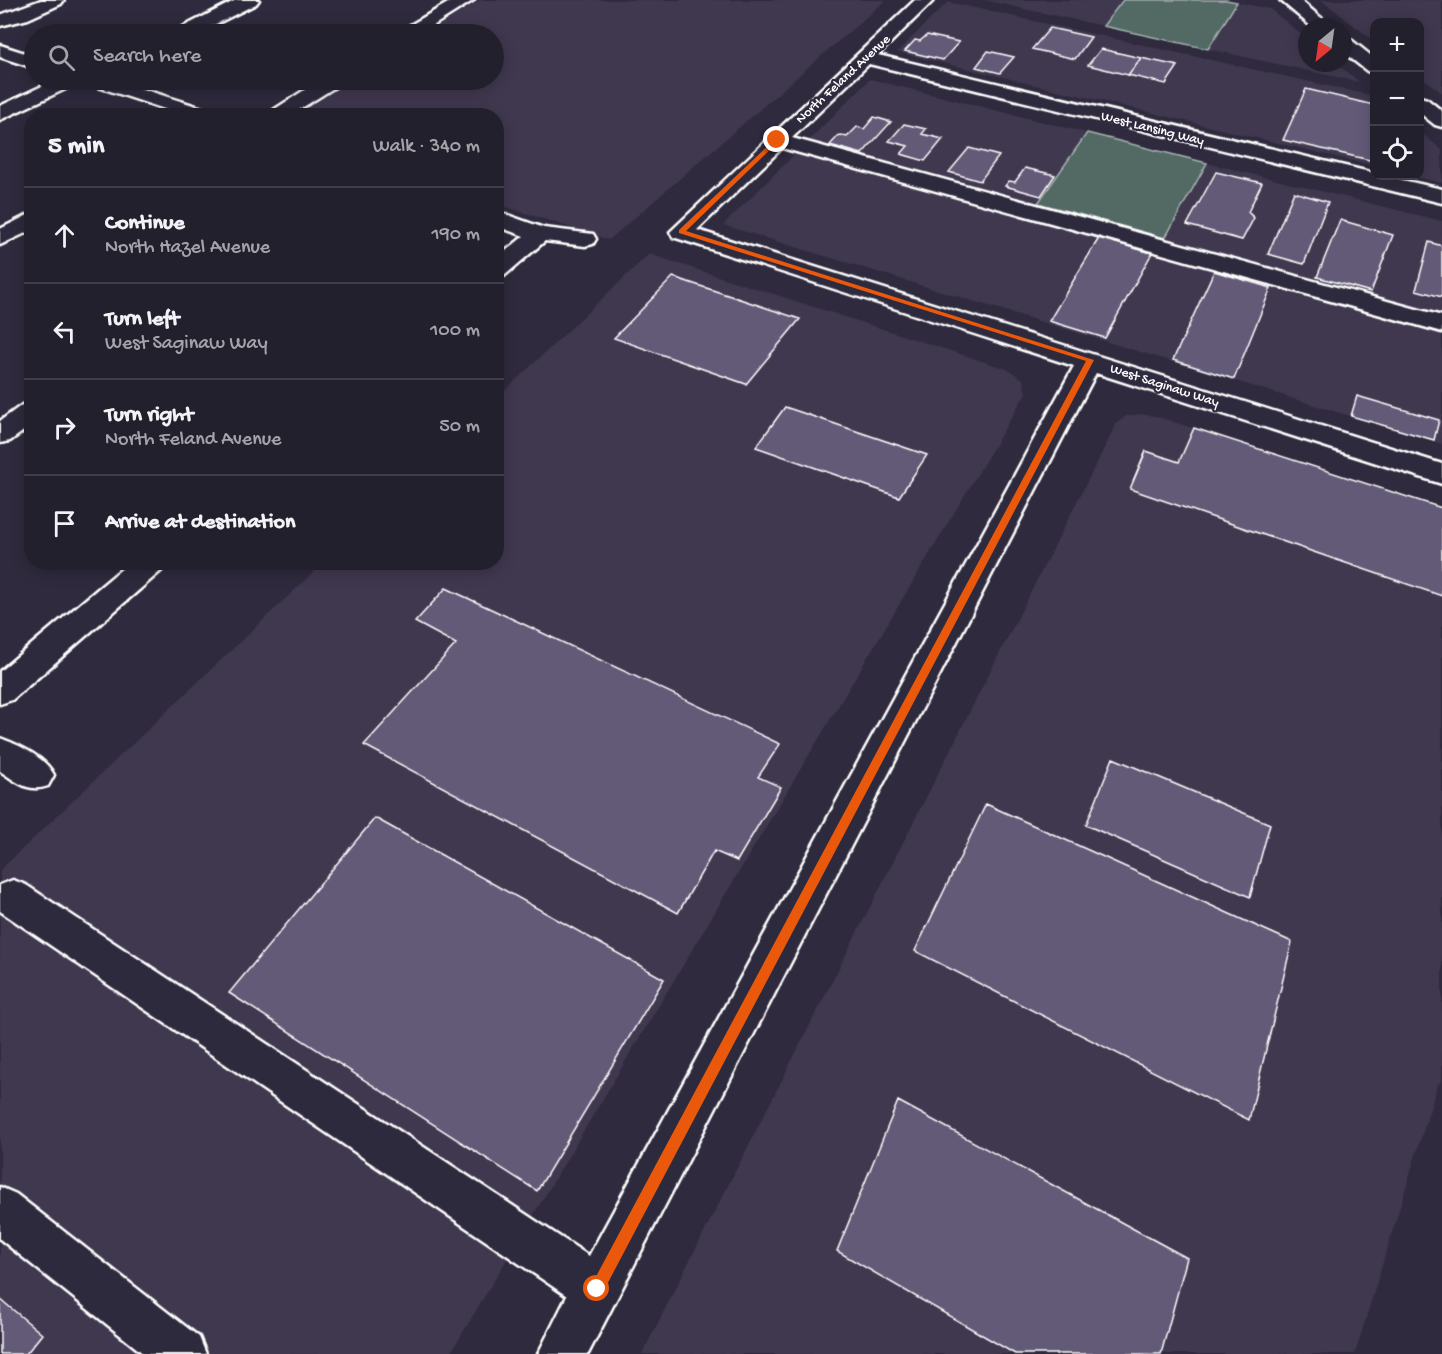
<!DOCTYPE html>
<meta charset="utf-8">
<style>
:root{--surface:#23202e;--page:#2f2d3a;--text:#f1f3f6;--muted:#a3a3aa;--line:#403e4a}
body{margin:0;font-family:"Gochi Hand",sans-serif;background:var(--page);color:var(--text)}
.controls{position:absolute;right:18px;top:18px;display:grid;overflow:hidden;border-radius:12px;box-shadow:0 3px 15px #0003}
.controls button{width:54px;height:54px;display:grid;place-items:center;padding:0;border:0;border-bottom:2px solid var(--line);background:var(--surface);color:var(--text);font:30px sans-serif}
.compass{position:absolute;left:1298px;top:18px;width:54px;height:54px;border-radius:50%;background:var(--surface);box-shadow:0 3px 15px #0003;rotate:209deg}
.stop{position:absolute;width:18px;height:18px;margin:-14px;border:4px solid #ea580c;border-radius:50%;background:#fff}
.stop.end{background:#ea580c;border-color:#fff;box-shadow:0 2px 6px #0008}
.list{margin:0;padding:0;list-style:none}
h2{display:flex;justify-content:space-between;align-items:center;height:78px;margin:0;padding:0 24px;font-size:26px}
h2 small{font-size:20px;font-weight:400;color:var(--muted)}
.list li{display:grid;grid-template-columns:39px 1fr auto;gap:18px;align-items:center;box-sizing:border-box;height:96px;padding:0 24px;border-top:2px solid var(--line)}
.list b{display:block;font-size:22px;white-space:nowrap}
.list p{margin:0;font-size:20px;white-space:nowrap;color:var(--muted)}
.list em{font-size:20px;font-style:normal;color:var(--muted)}
.icon{flex:none;width:33px;height:33px;fill:none;stroke:currentColor;stroke-width:2;stroke-linecap:round;stroke-linejoin:round}
.map{position:relative;flex:none;width:1442px;height:1354px;overflow:hidden}
.search{position:absolute;background:var(--surface);box-shadow:0 3px 15px #0003;left:24px;top:24px;width:480px;height:66px;display:flex;align-items:center;gap:15px;box-sizing:border-box;padding:0 21px;border-radius:33px;color:var(--muted);font-size:22px}
.panel{position:absolute;background:var(--surface);box-shadow:0 3px 15px #0003;left:24px;top:108px;width:480px;height:462px;border-radius:24px}
.map>svg:first-child{display:block}
</style>
<div class="map">
<svg width="1442" height="1354" viewBox="0 0 1442 1354">
<rect width="100%" height="100%" fill="#2f2a3d"/>
<filter id="ink" filterUnits="userSpaceOnUse"><feTurbulence type="fractalNoise" baseFrequency=".0167" numOctaves="2"/><feDisplacementMap in="SourceGraphic" scale="12" xChannelSelector="R" yChannelSelector="G"/><feConvolveMatrix kernelMatrix="1 2 1 2 8 2 1 2 1" color-interpolation-filters="sRGB"/></filter>
<g filter="url(#ink)">
<path fill="#3f384f" d="M480,0H886L609,240L497,204L496,116H294L352,80H494V34H425Z
M983,0H1123L1103,26Z
M1321,0H1442V93L1420,76V22H1374V41Z
M948,2L1374,96V166L897,52Z
M1237,2L1270,9L1307,39V63H1336L1359,82L1208,49Z
M870,79L1087,133L1038,203L808,141Z
M1420,132L1442,150V183L1412,176H1420Z
M797,152L1442,330V444L723,225Z
M1207,163L1442,221V314L1165,238Z
M649,254L1007,369L1023,379L1026,393L450,1354H0V870L323,563L496,562L497,398Z
M1140,414L1155,416L1442,508V1079L1437,1086L1355,1354H642L1117,423L1126,416Z"/>
<path fill="#526964" stroke="#a8b4b2" stroke-width="1.5" d="M1123,0H1226L1237,2L1208,49L1103,26Z
M1087,133L1207,163L1165,238L1038,203Z"/>
<path fill="#645a78" stroke="#fff" stroke-width="1.5" d="M1050,28L1091,37L1075,59L1032,49Z
M927,35L959,42L943,60L905,51L915,40L920,41Z
M1101,49L1141,58L1128,75L1088,65Z
M988,51L1014,57L1000,73L976,67Z
M1141,58L1178,66L1166,84L1128,75Z
M1306,89L1374,105V161L1283,140Z
M874,117L891,122L862,154L830,145L839,135L847,137L857,127L864,129Z
M904,124L926,129L922,134L943,139L925,161L901,154L908,146L889,141Z
M969,148L999,156L980,181L949,172Z
M1025,168L1055,175L1041,196L1005,186L1009,181L1015,182Z
M1216,172L1262,183L1248,212L1254,218L1242,240L1187,225Z
M1294,192L1328,202L1304,264L1268,254Z
M1340,220L1393,235L1371,292L1317,277Z
M1099,238L1152,253L1105,338L1049,321Z
M1429,242L1442,246V297L1416,290Z
M1214,271L1271,288L1234,379L1173,360Z
M673,277L800,319L746,384L614,338Z
M1357,396L1439,420L1434,440L1351,416Z
M785,407L927,455L899,497L756,447Z
M1194,428L1442,508V596L1130,489L1146,451L1179,462Z
M446,588L780,744L758,777L781,787L737,861L714,851L678,913L364,745L456,644L415,622Z
M1113,758L1270,824L1250,897L1086,825Z
M986,804L1292,942L1249,1120L915,951Z
M375,818L664,979L537,1191L229,993Z
M898,1101L1187,1258L1161,1354H1015L837,1251Z
M0,1299L42,1334L26,1354H0Z"/>
<g fill="none" stroke-linecap="round" stroke-linejoin="round">
<defs>
<path id="minor" d="M41,0H64L61,4L28,19L0,26V15Z
M236,0H259L256,4L196,34H174L177,30Z
M453,0H474L420,34H399L402,30Z
M915,0H934L878,55L1374,173V176H1384L1442,189V203L869,64L792,138L1442,316V332L782,148L697,230L1442,464V484L1096,373L588,1354H538L567,1296L0,911V885L13,880L26,885L589,1256L1074,366L673,237L670,232Z
M0,45L34,56V68L0,57Z
M55,80H79L76,84L0,120V106Z
M86,80H114L215,112L218,116H186L89,84Z
M320,80H343L340,84L289,116H264Z
M496,211L544,228L593,234L596,239L593,244L585,246L545,241L504,276L496,278V259L524,236L496,226Z
M32,213V230L0,245V229Z
M32,402V425L10,441L0,443V421L22,405Z
M130,562H166L162,570L12,700L0,704V671Z
M0,738C19,745 45,757 54,775L48,786C28,793 17,782 0,771Z
M0,1187L16,1194L199,1337L206,1354H144L0,1239Z"/>
<path id="major" d="M1280,0H1300L1332,27H1312Z
M1343,37L1350,39L1374,58V73L1367,71L1343,52Z
M1420,97L1427,99L1442,111V127L1435,125L1420,113Z"/>
</defs>
<use href="#minor" stroke="#fff" stroke-width="5"/>
<use href="#major" stroke="#fff" stroke-width="5"/>
<use href="#minor" fill="#2f2a3d" fill-rule="evenodd"/>
<use href="#major" fill="#2f2a3d" fill-rule="evenodd"/>
</g>
</g>
<path fill="#ea580c" d="M775,139L780,140L686,231L1094,360L602,1294L597,1296L592,1294L590,1289L592,1284L1086,361L679,233V230Z"/>
<g text-anchor="middle" stroke-width="4.5" stroke-linejoin="round" paint-order="stroke">
<g font-size="14" fill="#fff" stroke="#2f2a3d">
<text transform="translate(842 78) rotate(-43)" y="5">North Feland Avenue</text>
<text transform="translate(1153 127) rotate(14)" y="5">West Lansing Way</text>
<text transform="translate(1165 384) rotate(18)" y="5">West Saginaw Way</text>
</g>
</g>
</svg>
<div class="controls">
<button>+</button>
<button>−</button>
<button><svg class="icon" aria-label="locate" viewBox="0 0 24 24"><circle cx="12" cy="12" r="6"/><path d="M12 2v4M12 18v4M2 12h4M18 12h4"/></svg></button>
</div>
<svg class="compass" viewBox="-18 -18 36 36"><path d="M0-13l5 13h-10z" fill="#e53935"/><path d="M0 13l5-13h-10z" fill="#a3a3aa"/></svg>
<div class="stop" style="left:597px;top:1289px"></div>
<div class="stop end" style="left:777px;top:140px"></div>
<div class="search"><svg class="icon" aria-label="search" viewBox="0 0 24 24"><circle cx="10" cy="10" r="6"/><path d="M15 15l6 6"/></svg>Search here</div>
<section class="panel">
<h2>5 min<small>Walk · 340 m</small></h2>
<ul class="list">
<li><svg class="icon" aria-label="ahead" viewBox="0 0 24 24"><path d="M12 20V5M6 11l6-6 6 6"/></svg><div><b>Continue</b><p>North Hazel Avenue</p></div><em>190 m</em></li>
<li><svg class="icon" aria-label="left" viewBox="0 0 24 24"><path d="M17 20v-9H6M10 6l-5 5 5 5"/></svg><div><b>Turn left</b><p>West Saginaw Way</p></div><em>100 m</em></li>
<li><svg class="icon" aria-label="right" viewBox="0 0 24 24"><path d="M7 20v-9h11M14 6l5 5-5 5"/></svg><div><b>Turn right</b><p>North Feland Avenue</p></div><em>50 m</em></li>
<li><svg class="icon" aria-label="arrive" viewBox="0 0 24 24"><path d="M6 21V4h12l-3 4 3 4H6"/></svg><div><b>Arrive at destination</b></div></li>
</ul>
</section>
</div>
